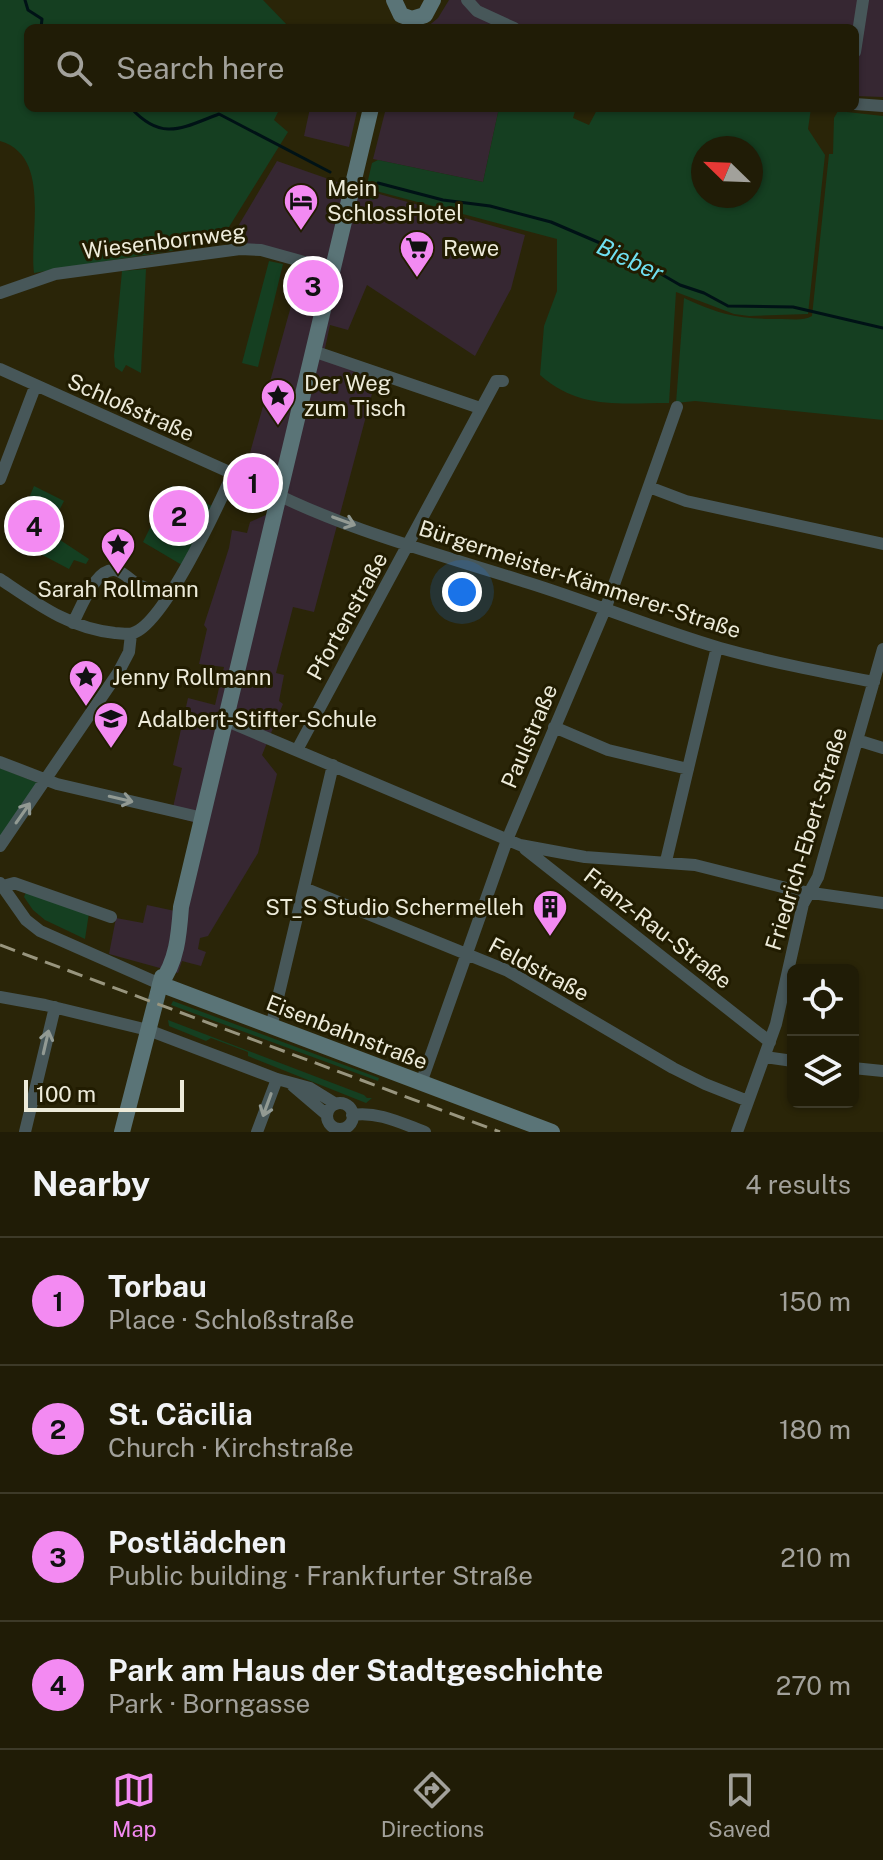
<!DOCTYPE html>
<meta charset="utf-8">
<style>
:root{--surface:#201c06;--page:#282510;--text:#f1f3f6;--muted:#a2a19b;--line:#3d3a28;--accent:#f38af2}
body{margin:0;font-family:"Public Sans",sans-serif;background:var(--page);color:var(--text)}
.controls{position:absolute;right:24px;bottom:24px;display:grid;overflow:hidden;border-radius:12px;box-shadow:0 2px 6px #0004}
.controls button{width:72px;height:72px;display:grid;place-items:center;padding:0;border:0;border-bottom:2px solid var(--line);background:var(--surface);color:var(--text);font:40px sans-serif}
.compass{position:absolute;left:691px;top:136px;width:72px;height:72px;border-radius:50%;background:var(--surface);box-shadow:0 2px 6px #0004;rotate:293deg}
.scale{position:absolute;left:24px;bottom:20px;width:160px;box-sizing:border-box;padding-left:8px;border:4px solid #edebda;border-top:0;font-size:22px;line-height:28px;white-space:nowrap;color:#edebda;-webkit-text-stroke:6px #211c01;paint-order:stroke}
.you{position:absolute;left:462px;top:592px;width:28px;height:28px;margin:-20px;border:6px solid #fff;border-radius:50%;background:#1a73e8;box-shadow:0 0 0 12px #1a73e833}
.badge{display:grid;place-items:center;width:52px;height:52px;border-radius:50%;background:var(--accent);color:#111;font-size:26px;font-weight:700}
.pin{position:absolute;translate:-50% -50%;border:4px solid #fff;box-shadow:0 2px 8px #0006}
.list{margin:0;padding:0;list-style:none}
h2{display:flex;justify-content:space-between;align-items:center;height:104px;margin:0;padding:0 32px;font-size:34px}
h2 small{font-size:26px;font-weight:400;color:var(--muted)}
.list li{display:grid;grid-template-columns:52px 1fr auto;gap:24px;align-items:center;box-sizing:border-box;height:128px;padding:0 32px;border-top:2px solid var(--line)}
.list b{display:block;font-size:30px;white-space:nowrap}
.list p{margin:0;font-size:26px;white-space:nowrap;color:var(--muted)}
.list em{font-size:26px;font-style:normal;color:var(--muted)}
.icon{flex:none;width:44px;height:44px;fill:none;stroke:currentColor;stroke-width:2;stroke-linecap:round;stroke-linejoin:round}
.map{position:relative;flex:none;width:883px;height:1132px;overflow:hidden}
.search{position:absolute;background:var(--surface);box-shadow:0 2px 6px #0004;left:24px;right:24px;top:24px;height:88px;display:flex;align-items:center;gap:20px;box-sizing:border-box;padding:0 28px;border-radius:12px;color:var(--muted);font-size:30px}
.sheet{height:616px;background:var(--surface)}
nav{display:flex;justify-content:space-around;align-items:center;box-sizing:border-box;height:112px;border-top:2px solid var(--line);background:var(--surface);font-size:22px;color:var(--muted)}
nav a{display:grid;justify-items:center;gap:4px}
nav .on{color:var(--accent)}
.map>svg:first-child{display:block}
</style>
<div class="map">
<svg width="883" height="1132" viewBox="0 0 883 1132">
<rect width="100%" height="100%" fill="#2a2508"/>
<path fill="#362732" d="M449,0H883V97L855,96V28H426L438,18Z
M310,108H343L357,111L349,147L304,136Z
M386,108H499L483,182L373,159Z
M277,161L340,183L525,235L511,289L475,356L367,285L348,330L330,325L324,353L378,371L314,612L293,607L276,673L284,675L279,701L283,704L262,755L277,774L258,853L208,936L200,938L198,949L206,952L201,966L182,961L178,973L109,954L116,918L143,923L147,905L175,911L197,823L171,816L182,768L173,765L188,698L215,705L224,667L199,664L207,629L204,625L229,548L232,530L247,533L250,522L270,513L280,472L248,460L305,256L236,242L237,228Z"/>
<path fill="#153f21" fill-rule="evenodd" d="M0,0H263L290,28H28V108H280L274,120L288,132L219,243L34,273C29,233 52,156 0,141Z
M499,108H576L573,118L589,125L598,108H811L808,129L825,155L808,314L749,316L734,314L676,292L669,403C620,403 580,410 540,375L544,326L557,291V239L376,191L374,200L364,197L372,163L378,160L483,182ZM751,148V196H703V148Z
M838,111L883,116V420L695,401L676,403L684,298C723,316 740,319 782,319C793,319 803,321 812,316L829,154H833L834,118Z
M269,261L283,264L258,367L242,363Z
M146,269L141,373L126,365L122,372L115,367L114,356L122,271Z
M34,486L64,501L48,532L89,559L86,564L74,560L69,569L33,550L37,540L16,530Z
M171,486L182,492L173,510L166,513L163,519L165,525L161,524L157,531L163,535L165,543L171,545L178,542L181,535L191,532L194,526L192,519L201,501L212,506L182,565L143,542Z
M0,768L38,783L0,839Z
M26,892L89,913L85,939L45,920L33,910L24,897Z
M173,1001L379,1078L378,1081L171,1005Z
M168,1020L364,1095L367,1098H372L366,1103L248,1056V1052L211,1038L206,1041L169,1026Z"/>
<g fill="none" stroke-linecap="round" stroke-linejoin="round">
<path stroke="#001216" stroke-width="3" d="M25,0L28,10L42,19L41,28
M131,108C162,142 182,128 219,114L330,172
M378,183L443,200L490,206L551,222L600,243L619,258L637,260L680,285L704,293L728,306L793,307L883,328"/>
<path stroke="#475759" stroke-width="12" d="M467,0L477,11L514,28
M855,52L863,0
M855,104L883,106
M0,293L55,274L240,249L261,250L333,270
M313,351L480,408
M0,369L247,480
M0,479L35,387
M260,486C344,530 439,554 529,583C593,603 655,629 720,648C770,662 822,672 874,682
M649,487L686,501L883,544
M0,579C36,603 70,629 115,633C121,633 128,635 133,633C164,624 219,504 233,473
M73,623C81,608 97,563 118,571C126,574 131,581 139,585C149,590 157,590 167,597
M227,721L520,845L585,857L695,865L798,891L883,903
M554,727L608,750L688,769
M857,740L883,748
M297,750L496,381H503
M0,762L57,784L203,818
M0,846L118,673L129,652L131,634
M525,849L770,1042
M666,861L717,647
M0,883L26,920L40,931L160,984
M3,886L14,883L111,917
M304,888L508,971L673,1068L705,1084L748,1101
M0,997L45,1005L148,1030L277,1079L310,1088L336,1104
M271,1027L333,765
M765,1057L793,1061
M853,1068L883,1071
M421,1083L507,840L606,607L677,407
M293,1086L327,1115
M327 1116a13 13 0 1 1 26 0a13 13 0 1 1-26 0Z
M352,1115C378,1111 401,1123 425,1132
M25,1132L55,1007
M257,1132L277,1079
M737,1132L776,1024L803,904L818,877L883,649"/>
<path stroke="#5a7477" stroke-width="16" d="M394,0L401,15L412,19L425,15L433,0
M160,984C177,962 179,934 181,907L371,108
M160,984L552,1132
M122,1132L162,977"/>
<path stroke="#98957e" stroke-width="3" stroke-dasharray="16 8" stroke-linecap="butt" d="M0,945L500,1132"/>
</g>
<defs><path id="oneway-shaft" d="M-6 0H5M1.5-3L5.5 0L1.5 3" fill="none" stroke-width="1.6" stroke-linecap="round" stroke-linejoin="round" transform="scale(2)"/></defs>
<g stroke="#929a93">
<use href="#oneway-shaft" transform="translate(344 521) rotate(20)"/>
<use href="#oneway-shaft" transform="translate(121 799) rotate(13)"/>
<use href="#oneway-shaft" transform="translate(23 813) rotate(-55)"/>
<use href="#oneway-shaft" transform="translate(46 1042) rotate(-77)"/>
<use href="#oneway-shaft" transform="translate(267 1105) rotate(110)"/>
</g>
<defs>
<symbol id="hotel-pin" viewBox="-11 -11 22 30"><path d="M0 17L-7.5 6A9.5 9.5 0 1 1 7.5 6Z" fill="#f38af2" stroke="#211c01"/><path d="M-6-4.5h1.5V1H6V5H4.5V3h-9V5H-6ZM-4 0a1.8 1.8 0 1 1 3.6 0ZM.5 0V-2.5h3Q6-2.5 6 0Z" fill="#111"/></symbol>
<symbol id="supermarket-pin" viewBox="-11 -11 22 30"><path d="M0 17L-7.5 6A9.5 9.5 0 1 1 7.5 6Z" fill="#f38af2" stroke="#211c01"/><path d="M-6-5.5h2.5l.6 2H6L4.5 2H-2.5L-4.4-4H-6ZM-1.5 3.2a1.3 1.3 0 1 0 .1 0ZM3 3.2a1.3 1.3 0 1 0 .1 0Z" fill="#111"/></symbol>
<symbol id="sight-pin" viewBox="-11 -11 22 30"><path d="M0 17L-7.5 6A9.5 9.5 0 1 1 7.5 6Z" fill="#f38af2" stroke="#211c01"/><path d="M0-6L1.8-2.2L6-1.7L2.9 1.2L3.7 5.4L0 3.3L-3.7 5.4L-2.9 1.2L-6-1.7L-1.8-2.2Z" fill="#111"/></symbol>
<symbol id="school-pin" viewBox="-11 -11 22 30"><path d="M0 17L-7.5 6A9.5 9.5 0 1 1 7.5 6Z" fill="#f38af2" stroke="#211c01"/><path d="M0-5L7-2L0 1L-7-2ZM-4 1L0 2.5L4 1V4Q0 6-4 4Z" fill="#111"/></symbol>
<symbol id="building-pin" viewBox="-11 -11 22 30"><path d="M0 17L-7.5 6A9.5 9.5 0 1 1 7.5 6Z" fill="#f38af2" stroke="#211c01"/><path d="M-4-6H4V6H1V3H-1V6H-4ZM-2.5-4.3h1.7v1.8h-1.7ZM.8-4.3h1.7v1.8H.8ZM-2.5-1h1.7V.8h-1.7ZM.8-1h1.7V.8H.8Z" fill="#111"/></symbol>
</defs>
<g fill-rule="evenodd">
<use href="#hotel-pin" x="281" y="181" width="40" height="54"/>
<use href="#supermarket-pin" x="397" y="228" width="40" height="54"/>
<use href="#sight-pin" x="258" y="376" width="40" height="54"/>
<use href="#sight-pin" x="98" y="525" width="40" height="54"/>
<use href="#sight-pin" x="66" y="657" width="40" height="54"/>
<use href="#school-pin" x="91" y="699" width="40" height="54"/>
<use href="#building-pin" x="530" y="887" width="40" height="54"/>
</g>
<g text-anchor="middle" stroke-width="6" stroke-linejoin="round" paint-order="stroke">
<g font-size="22" fill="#edebda" stroke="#211c01" text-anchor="start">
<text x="327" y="196">Mein<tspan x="327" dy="25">SchlossHotel</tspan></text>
<text x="443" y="256">Rewe</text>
<text x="304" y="391">Der Weg<tspan x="304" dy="25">zum Tisch</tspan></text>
<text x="118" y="597" text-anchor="middle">Sarah Rollmann</text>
<text x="112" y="685">Jenny Rollmann</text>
<text x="137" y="727">Adalbert-Stifter-Schule</text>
<text x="524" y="915" text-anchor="end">ST_S Studio Schermelleh</text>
</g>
<g font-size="22" fill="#edebda" stroke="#211c01">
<text transform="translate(164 241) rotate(-7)" y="8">Wiesenbornweg</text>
<text transform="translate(131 407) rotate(24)" y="8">Schloßstraße</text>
<text transform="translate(580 579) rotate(18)" y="8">Bürgermeister-Kämmerer-Straße</text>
<text transform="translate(347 616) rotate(-61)" y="8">Pfortenstraße</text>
<text transform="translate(529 736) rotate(-67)" y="8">Paulstraße</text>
<text transform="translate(806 839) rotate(-73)" y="8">Friedrich-Ebert-Straße</text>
<text transform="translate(658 928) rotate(38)" y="8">Franz-Rau-Straße</text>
<text transform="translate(539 969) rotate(28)" y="8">Feldstraße</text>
<text transform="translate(347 1032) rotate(21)" y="8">Eisenbahnstraße</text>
</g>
<g font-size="24" font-style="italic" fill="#6fdff0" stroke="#211c01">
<text transform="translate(630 260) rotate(25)" y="8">Bieber</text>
</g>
</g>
</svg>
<div class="controls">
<button><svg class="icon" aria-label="locate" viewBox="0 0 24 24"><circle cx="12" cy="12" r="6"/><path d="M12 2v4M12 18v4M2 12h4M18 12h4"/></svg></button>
<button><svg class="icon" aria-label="layers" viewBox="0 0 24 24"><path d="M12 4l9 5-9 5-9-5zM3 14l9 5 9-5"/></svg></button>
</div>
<svg class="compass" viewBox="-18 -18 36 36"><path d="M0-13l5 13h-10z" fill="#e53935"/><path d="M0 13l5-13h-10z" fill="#a2a19b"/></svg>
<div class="scale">100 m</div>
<div class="you"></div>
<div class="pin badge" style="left:253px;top:483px">1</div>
<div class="pin badge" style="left:179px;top:516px">2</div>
<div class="pin badge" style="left:313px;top:286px">3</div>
<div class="pin badge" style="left:34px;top:526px">4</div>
<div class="search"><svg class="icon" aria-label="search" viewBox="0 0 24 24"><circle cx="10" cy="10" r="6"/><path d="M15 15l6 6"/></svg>Search here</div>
</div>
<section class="sheet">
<h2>Nearby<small>4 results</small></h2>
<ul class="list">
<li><span class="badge">1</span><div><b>Torbau</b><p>Place · Schloßstraße</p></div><em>150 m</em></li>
<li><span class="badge">2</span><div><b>St. Cäcilia</b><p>Church · Kirchstraße</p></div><em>180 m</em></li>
<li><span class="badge">3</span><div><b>Postlädchen</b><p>Public building · Frankfurter Straße</p></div><em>210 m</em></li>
<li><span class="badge">4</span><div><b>Park am Haus der Stadtgeschichte</b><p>Park · Borngasse</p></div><em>270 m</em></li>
</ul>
</section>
<nav>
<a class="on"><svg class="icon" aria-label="map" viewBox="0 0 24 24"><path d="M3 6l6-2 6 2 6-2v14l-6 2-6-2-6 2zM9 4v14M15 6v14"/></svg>Map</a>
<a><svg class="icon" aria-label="directions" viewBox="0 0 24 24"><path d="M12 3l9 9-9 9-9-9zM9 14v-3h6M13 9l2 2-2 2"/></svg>Directions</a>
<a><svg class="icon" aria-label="saved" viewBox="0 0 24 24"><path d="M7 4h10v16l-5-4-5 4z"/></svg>Saved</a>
</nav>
